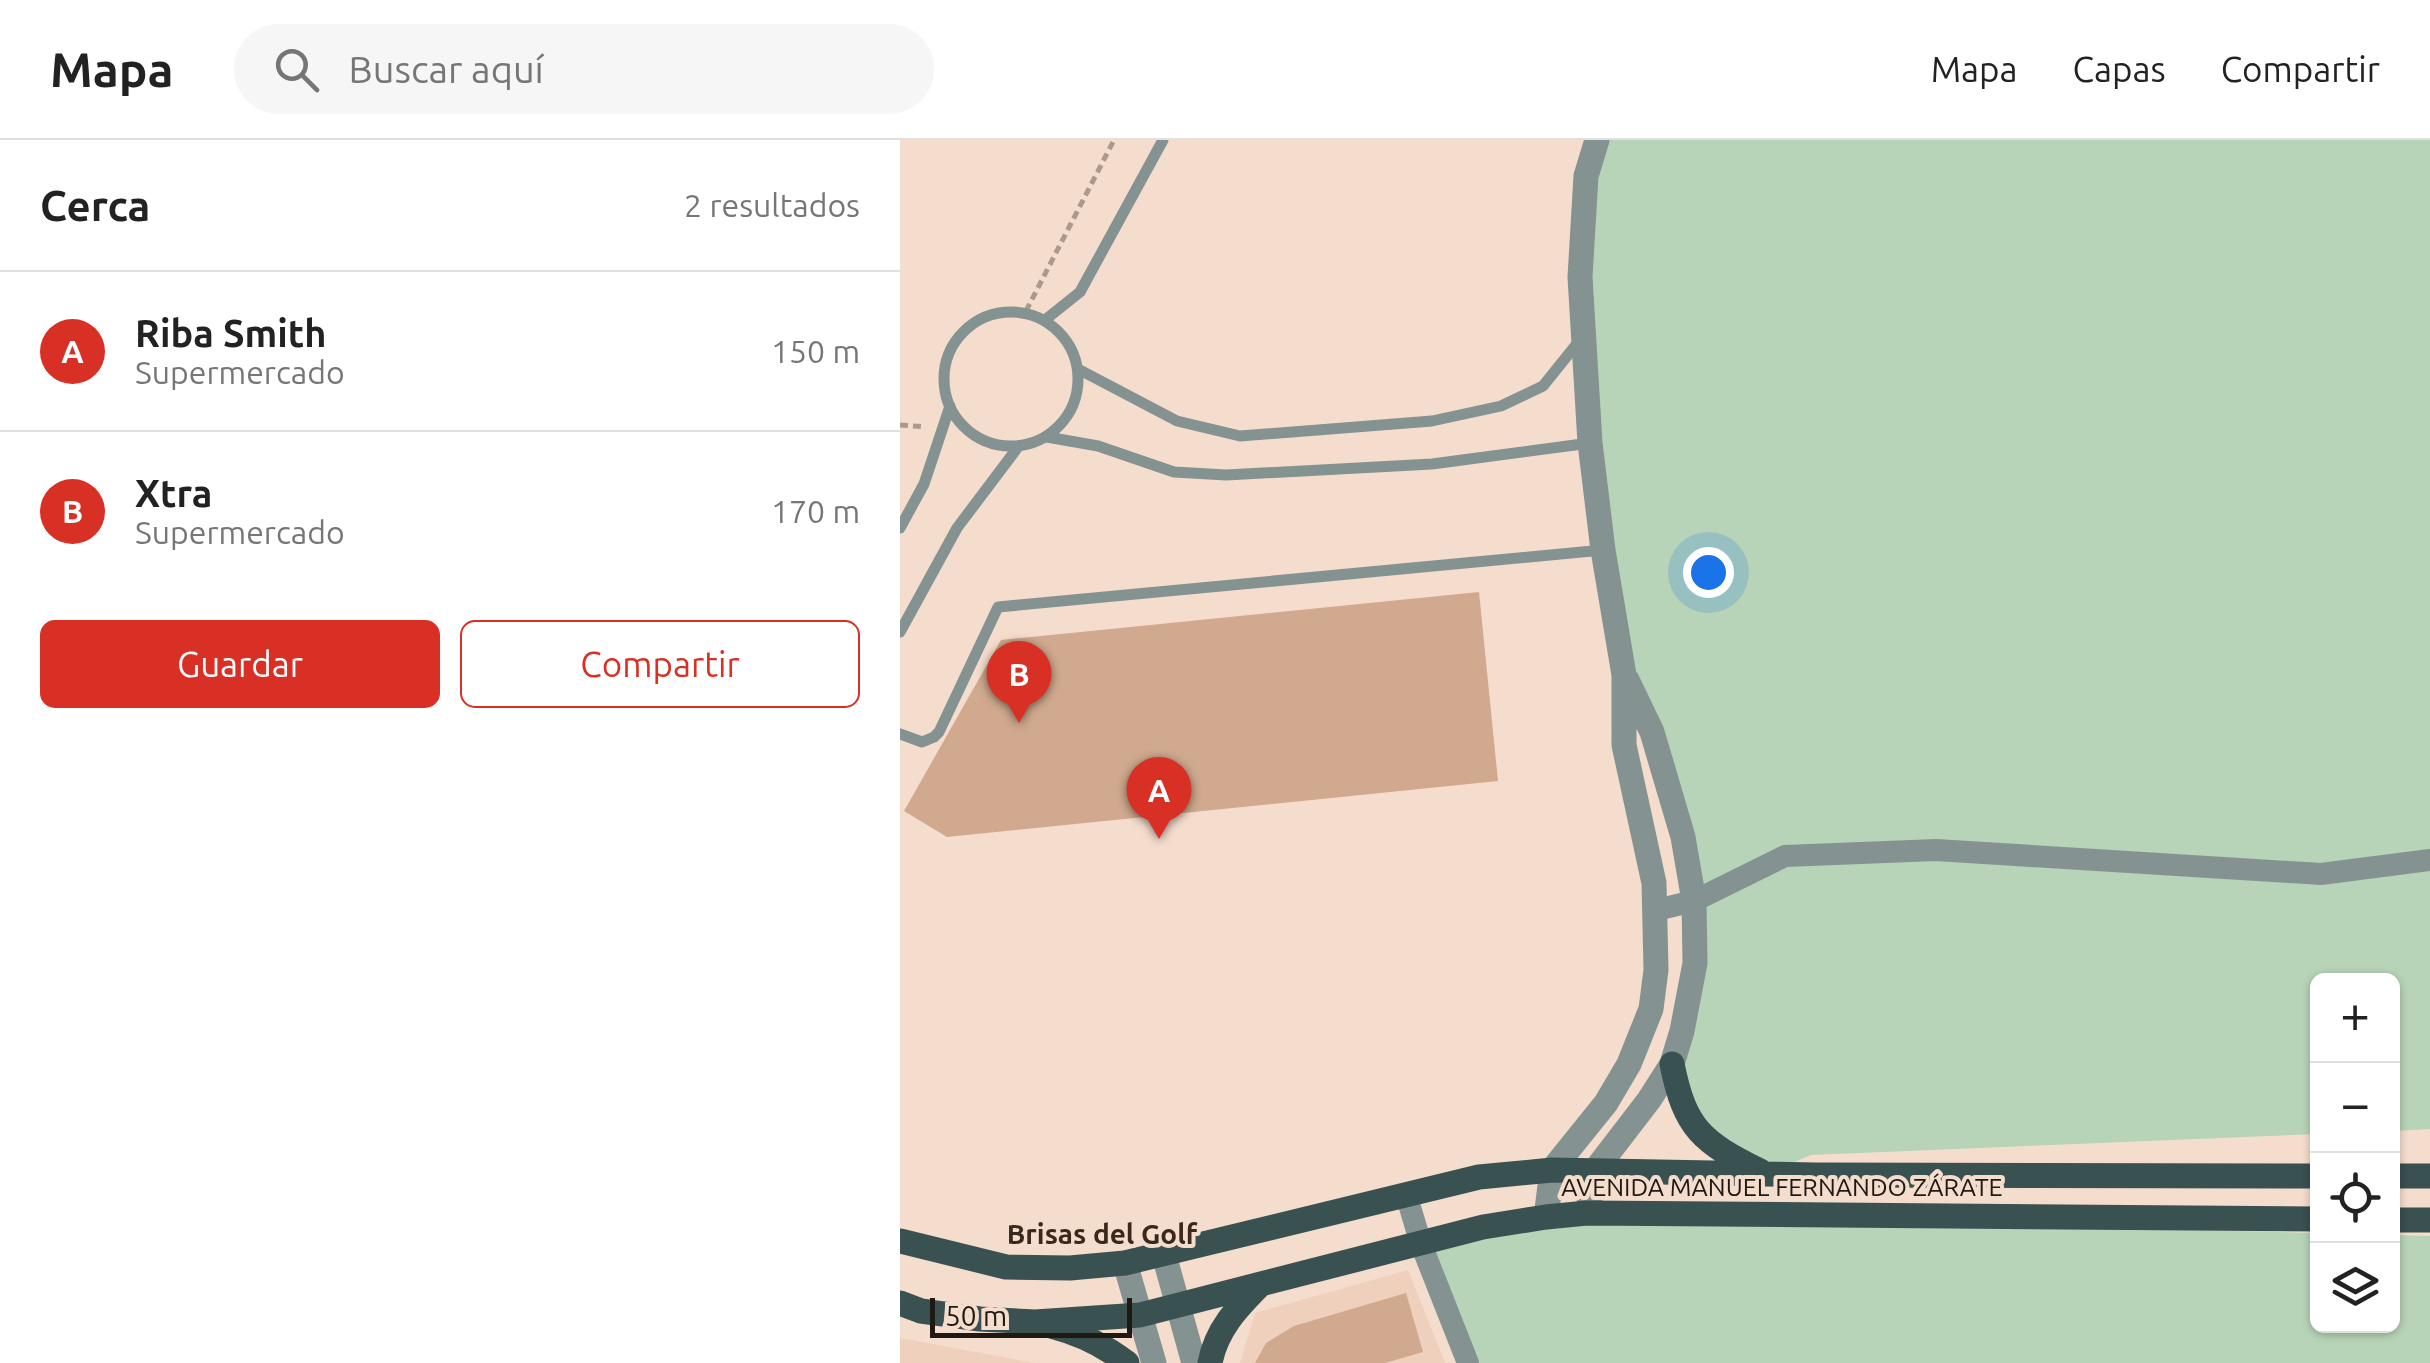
<!DOCTYPE html>
<html lang="es">
<meta charset="utf-8">
<style>
:root{--surface:#fff;--page:#f6f6f6;--text:#222;--muted:#767676;--line:#e0e0e0;--accent:#d93025}
body{margin:0;font-family:Ubuntu,sans-serif;background:var(--page);color:var(--text)}
.controls{position:absolute;right:30px;bottom:30px;display:grid;overflow:hidden;border-radius:15px;box-shadow:0 2px 8px #0004}
.controls button{width:90px;height:90px;display:grid;place-items:center;padding:0;border:0;border-bottom:2px solid var(--line);background:var(--surface);color:var(--text);font:50px sans-serif}
.scale{position:absolute;left:30px;bottom:25px;width:202px;box-sizing:border-box;padding-left:10px;border:5px solid #201812;border-top:0;font-size:28px;line-height:35px;white-space:nowrap;color:#201812;-webkit-text-stroke:8px #f5ddcd;paint-order:stroke}
.you{position:absolute;left:808px;top:432px;width:35px;height:35px;margin:-25px;border:8px solid #fff;border-radius:50%;background:#1a73e8;box-shadow:0 0 0 15px #1a73e833}
.badge{display:grid;place-items:center;width:65px;height:65px;border-radius:50%;background:var(--accent);color:#fff;font-size:32px;font-weight:700}
.pin{position:absolute;translate:-50% -82px;filter:drop-shadow(0 2px 5px #0008)}
.pin::after{content:'';position:absolute;top:52px;width:35px;height:30px;background:inherit;clip-path:polygon(0 0,100% 0,50% 100%)}
.list{margin:0;padding:0;list-style:none}
h2{display:flex;justify-content:space-between;align-items:center;height:130px;margin:0;padding:0 40px;font-size:42px}
h2 small{font-size:32px;font-weight:400;color:var(--muted)}
.list li{display:grid;grid-template-columns:65px 1fr auto;gap:30px;align-items:center;box-sizing:border-box;height:160px;padding:0 40px;border-top:2px solid var(--line)}
.list b{display:block;font-size:38px;white-space:nowrap}
.list p{margin:0;font-size:32px;white-space:nowrap;color:var(--muted)}
.list em{font-size:32px;font-style:normal;color:var(--muted)}
.actions{display:flex;gap:20px;padding:30px 40px}
.actions a{flex:1;padding:22px 0;border:2px solid var(--accent);border-radius:15px;text-align:center;font-size:35px;color:var(--accent)}
.actions .main{background:var(--accent);color:#fff}
.icon{flex:none;width:55px;height:55px;fill:none;stroke:currentColor;stroke-width:2;stroke-linecap:round;stroke-linejoin:round}
.map{position:relative;flex:none;width:1530px;height:1223px;overflow:hidden}
header{display:flex;align-items:center;gap:60px;box-sizing:border-box;height:140px;padding:0 50px;background:var(--surface);border-bottom:2px solid var(--line)}
header strong{font-size:48px}
nav{display:flex;gap:55px;margin-inline-start:auto;font-size:35px}
.search{width:700px;height:90px;background:var(--page);display:flex;align-items:center;gap:25px;box-sizing:border-box;padding:0 35px;border-radius:55px;color:var(--muted);font-size:38px}
main{display:flex}
aside{flex:1;background:var(--surface)}
.map>svg:first-child{display:block}
</style>
<header>
<strong>Mapa</strong>
<div class="search"><svg class="icon" aria-label="search" viewBox="0 0 24 24"><circle cx="10" cy="10" r="6"/><path d="M15 15l6 6"/></svg>Buscar aquí</div>
<nav><a>Mapa</a><a>Capas</a><a>Compartir</a></nav>
</header>
<main>
<aside>
<h2>Cerca<small>2 resultados</small></h2>
<ul class="list">
<li><span class="badge">A</span><div><b>Riba Smith</b><p>Supermercado</p></div><em>150 m</em></li>
<li><span class="badge">B</span><div><b>Xtra</b><p>Supermercado</p></div><em>170 m</em></li>
</ul>
<div class="actions"><a class="main">Guardar</a><a>Compartir</a></div>
</aside>
<div class="map">
<svg width="1530" height="1223" viewBox="0 0 1530 1223">
<rect width="100%" height="100%" fill="#f5ddcd"/>
<path fill="#eed0bd" d="M508,1130L545,1223H340L355,1173Z
M0,1198L135,1223H0Z"/>
<path fill="#b7d4b8" d="M697,0H1530V989L1493,991L1492,841H1418L1417,994L911,1015L865,1034L779,959L794,761L724,535L682,197Z
M687,1073L1417,1093L1418,1186H1492L1493,1095L1530,1096V1223H568L521,1104Z"/>
<path fill="#d0a98e" d="M579,452L598,641L47,697L4,671L101,500Z
M506,1153L523,1212L485,1223H355L366,1203L394,1186Z"/>
<g fill="none" stroke-linecap="round" stroke-linejoin="round">
<path stroke="#ac998d" stroke-width="5" stroke-dasharray="8 5" stroke-linecap="butt" d="M126,171L214,0
M0,285L26,287"/>
<path stroke="#859292" stroke-width="11" d="M44 239a67 67 0 1 1 134 0a67 67 0 1 1-134 0Z
M145,180L180,152L263,0
M178,229L277,281L340,296L532,281L601,266L643,246L680,200
M147,297L198,306L274,332L326,335L532,324L690,303
M0,388L24,344L50,266
M0,492L57,388L118,307
M0,594L22,602L34,597L39,592L98,467L703,410"/>
<path stroke="#859292" stroke-width="22" d="M756,770L794,761L885,716L1036,710L1421,734L1530,720
M506,1054L521,1104L568,1223"/>
<path stroke="#859292" stroke-width="25" d="M687,1073L696,1029L749,960L772,924L782,891L795,823L794,761L783,697L752,592L727,540
M646,1077L652,1030L706,963L729,924L751,869L756,830L754,743L724,605V535L703,410L690,303L680,137L686,36L697,0
M264,1115L294,1223
M225,1123L254,1223"/>
<path stroke="#3a5151" stroke-width="25" d="M772,924C785,989 802,1002 860,1031
M1492,1036H1530
M1492,1080H1530
M0,1101L106,1127L170,1128L225,1123L579,1037L652,1030L915,1035L1418,1036
M0,1163L21,1171L80,1179L135,1182L240,1175L583,1087L646,1077L687,1073L1418,1079
M154,1187C181,1194 205,1206 227,1223
M310,1223C316,1190 337,1168 360,1145"/>
</g>
<g text-anchor="middle" stroke-width="8" stroke-linejoin="round" paint-order="stroke">
<g font-size="25" fill="#201812" stroke="#f5ddcd">
<text x="882" y="1056">AVENIDA MANUEL FERNANDO ZÁRATE</text>
</g>
<g font-size="28" font-weight="bold" fill="#3a281c" stroke="#f5ddcd">
<text x="202" y="1104">Brisas del Golf</text>
</g>
</g>
</svg>
<div class="controls">
<button>+</button>
<button>−</button>
<button><svg class="icon" aria-label="locate" viewBox="0 0 24 24"><circle cx="12" cy="12" r="6"/><path d="M12 2v4M12 18v4M2 12h4M18 12h4"/></svg></button>
<button><svg class="icon" aria-label="layers" viewBox="0 0 24 24"><path d="M12 4l9 5-9 5-9-5zM3 14l9 5 9-5"/></svg></button>
</div>
<div class="scale">50 m</div>
<div class="you"></div>
<div class="pin badge" style="left:259px;top:699px">A</div>
<div class="pin badge" style="left:119px;top:583px">B</div>
</div>
</main>
